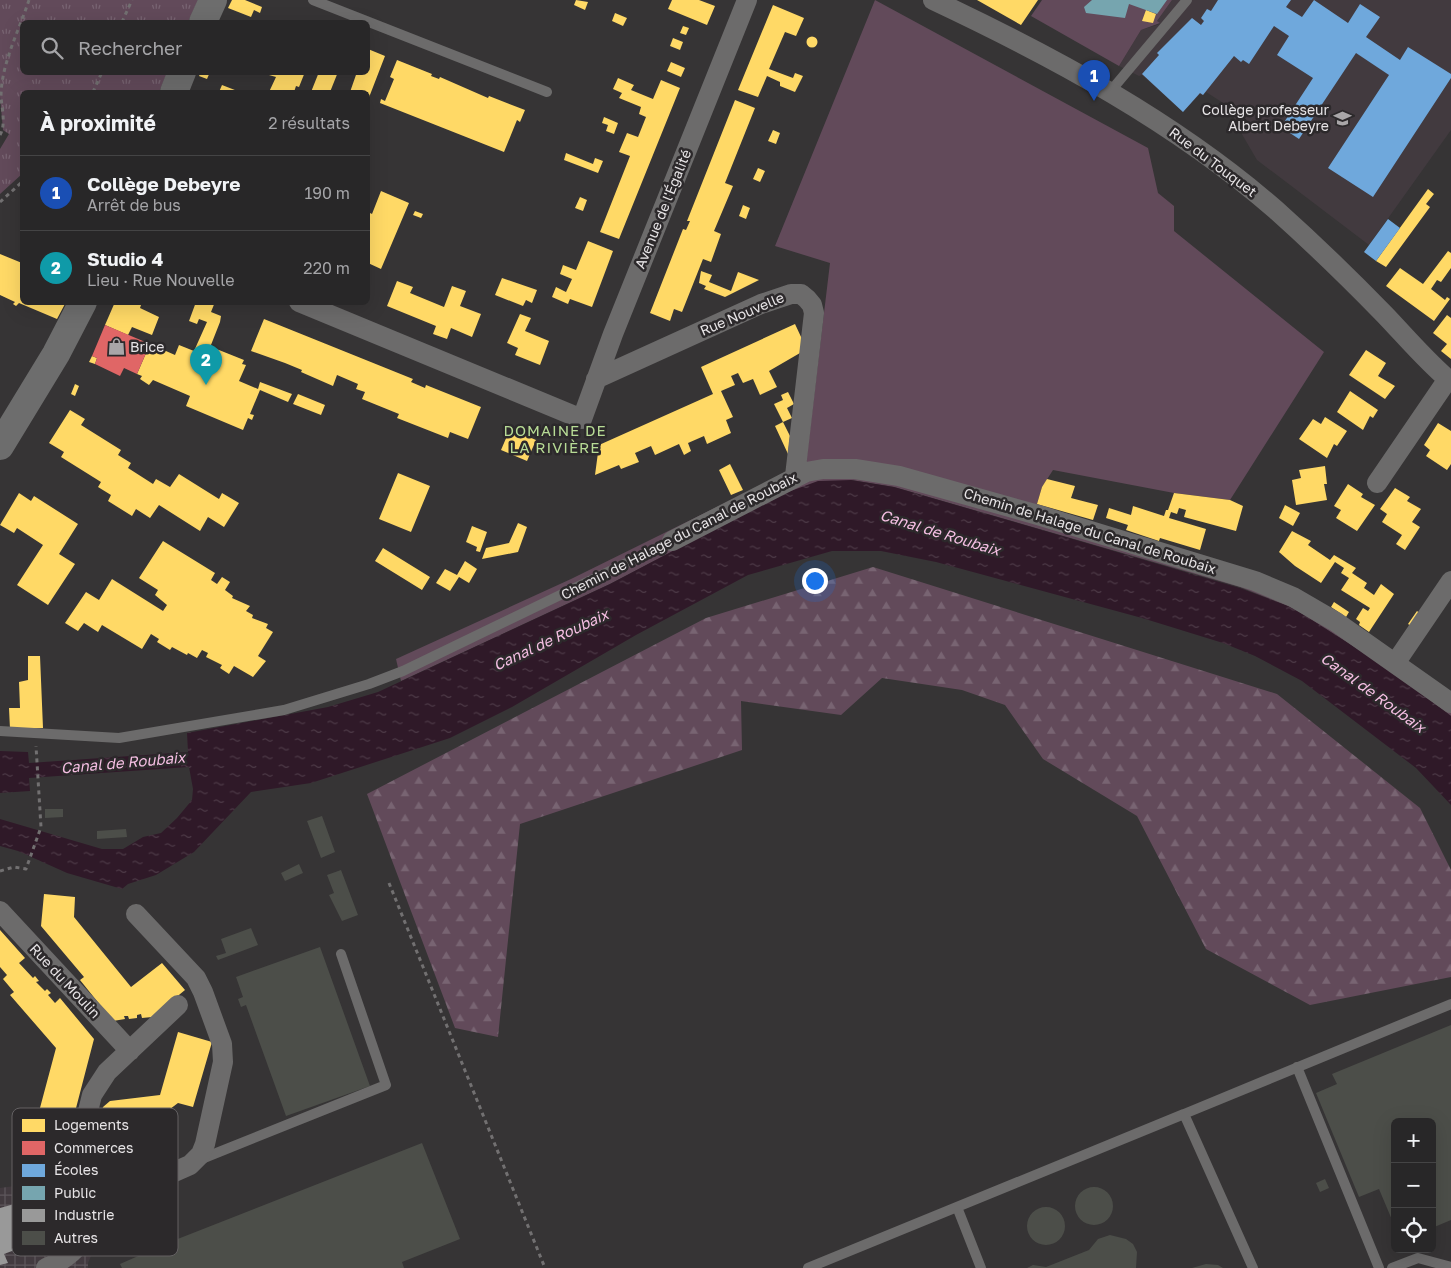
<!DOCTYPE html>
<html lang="fr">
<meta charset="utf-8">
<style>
:root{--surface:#282728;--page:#302f30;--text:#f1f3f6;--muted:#a5a5a8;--line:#444445;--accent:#a9a6a8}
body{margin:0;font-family:"Golos Text",sans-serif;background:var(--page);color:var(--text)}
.controls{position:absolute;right:15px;bottom:15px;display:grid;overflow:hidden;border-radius:8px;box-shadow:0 5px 20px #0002}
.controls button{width:45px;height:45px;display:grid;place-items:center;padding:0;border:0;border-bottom:1px solid var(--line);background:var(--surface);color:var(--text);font:25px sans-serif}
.you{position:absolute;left:814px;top:580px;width:18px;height:18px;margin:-12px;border:4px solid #fff;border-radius:50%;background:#1a73e8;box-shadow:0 0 0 8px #1a73e833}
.badge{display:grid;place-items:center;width:32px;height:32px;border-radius:50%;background:var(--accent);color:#fff;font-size:16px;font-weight:700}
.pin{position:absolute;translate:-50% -41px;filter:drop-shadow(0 1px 2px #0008)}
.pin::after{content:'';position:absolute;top:26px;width:18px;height:15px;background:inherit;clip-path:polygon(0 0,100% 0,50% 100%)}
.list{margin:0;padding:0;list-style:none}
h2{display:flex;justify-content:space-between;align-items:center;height:65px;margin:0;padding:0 20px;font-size:21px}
h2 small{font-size:16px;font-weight:400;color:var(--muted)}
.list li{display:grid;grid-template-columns:32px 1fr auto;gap:15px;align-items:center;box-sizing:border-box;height:75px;padding:0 20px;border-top:1px solid var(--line)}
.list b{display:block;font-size:19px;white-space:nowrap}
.list p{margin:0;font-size:16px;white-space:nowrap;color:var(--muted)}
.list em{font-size:16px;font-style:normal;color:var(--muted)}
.icon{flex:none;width:28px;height:28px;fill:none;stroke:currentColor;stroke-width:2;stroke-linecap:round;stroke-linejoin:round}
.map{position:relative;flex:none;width:1451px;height:1268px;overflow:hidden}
.search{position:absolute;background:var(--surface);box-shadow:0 5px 20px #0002;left:20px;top:20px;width:350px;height:55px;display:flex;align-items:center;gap:12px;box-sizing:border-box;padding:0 18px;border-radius:8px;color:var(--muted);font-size:19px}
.panel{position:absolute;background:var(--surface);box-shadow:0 5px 20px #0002;left:20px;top:90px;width:350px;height:215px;border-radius:8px}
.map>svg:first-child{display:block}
</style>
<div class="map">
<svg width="1451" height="1268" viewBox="0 0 1451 1268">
<defs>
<pattern id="industrial-grid" width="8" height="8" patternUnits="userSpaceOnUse" patternTransform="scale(1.25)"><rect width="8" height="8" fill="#423a3f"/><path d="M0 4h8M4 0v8" fill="none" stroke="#5d565b"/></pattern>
<pattern id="forest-firs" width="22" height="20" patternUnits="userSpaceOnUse" patternTransform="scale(1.25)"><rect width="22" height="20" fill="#624a5a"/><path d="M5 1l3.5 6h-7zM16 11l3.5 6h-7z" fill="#786472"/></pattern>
<pattern id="park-tufts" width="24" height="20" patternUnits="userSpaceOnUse" patternTransform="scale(1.25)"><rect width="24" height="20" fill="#624a5a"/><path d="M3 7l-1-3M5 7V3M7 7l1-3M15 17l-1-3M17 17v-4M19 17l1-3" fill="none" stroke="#786472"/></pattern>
<pattern id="water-ripples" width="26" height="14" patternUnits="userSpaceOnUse" patternTransform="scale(1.25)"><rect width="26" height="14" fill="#2f1928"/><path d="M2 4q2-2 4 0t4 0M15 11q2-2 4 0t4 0" fill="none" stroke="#4d3a47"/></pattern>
</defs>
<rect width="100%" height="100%" fill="#363435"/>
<path fill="#423a3f" d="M1172,0H1451V130L1369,245L1257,160L1236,124L1231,108L1206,92L1203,95L1200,94L1183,112L1142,75L1139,76L1119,66L1141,30L1160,24L1157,21Z"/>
<path fill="url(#industrial-grid)" d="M61,1180L107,1217L88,1263V1268H0V1188Z"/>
<path fill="#624a5a" d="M875,0L1148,148L1158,193L1174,206V231L1324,352L1230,500L1174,493L1053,470L1042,487L1037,504L1235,569L1451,695V716L1389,669L1293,608L1240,587L894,487L851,480L737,518L610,584L401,681L396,659L571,579L806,463L830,263L775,246Z
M1042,0H1172L1157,21L1160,23L1141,30L1119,66L1031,16Z"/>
<path fill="url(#forest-firs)" d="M873,567L1277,694L1420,808L1451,870V977L1310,1005L1206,949L1137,816L1043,759L1005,705L962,690L882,678L841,715L741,701L742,750L520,824L498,1037L455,1028L367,794L706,618Z"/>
<path fill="url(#park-tufts)" d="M0,0H198L188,22H22V72L167,73L159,92H22V174L0,194V149L9,134L3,130L0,96Z"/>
<path fill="url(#water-ripples)" d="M851,480L894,487L1018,523L1240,588L1293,608L1389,669L1451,716V805L1416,768L1302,681L1255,656L1223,643L1142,618L936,562L881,551H832L748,575L636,635L512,707L450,738L311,783L251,792L194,852L156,875L128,884L122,889L67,873L18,851L0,846V819L102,849H123L143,837L161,833L177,818L192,800L193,789L189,767L29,778L30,791L0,793V751L28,752L29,763L188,752L187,733L328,707L378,692L610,584L777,496L818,481Z"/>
<path fill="#ffd966" d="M232,0H245L262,7L260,13L254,10L251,17L228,8Z
M576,0L588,2L585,10L574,5Z
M672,0H699L715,6L707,25L668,9Z
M977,0H1038L1021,25Z
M773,5L804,18L796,36L785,32L769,69L793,78L795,73L803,76L795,92L780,86V82L767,76L758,97L738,90Z
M1146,10L1156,14L1153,23L1142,21Z
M615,13L627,18L623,26L612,21Z
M683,26L689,28L686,35L680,33Z
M806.5 42a5.5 5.5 0 1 1 11 0a5.5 5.5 0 1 1-11 0Z
M673,38L683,42L680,50L670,46Z
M368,49L385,56L368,100V92H350L357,72H368Z
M397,60L432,74L431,76L439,79L440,77L488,98L489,96L525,110L520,122L517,120L504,152L380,103L381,99L385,101L394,79L390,77Z
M671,62L685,68L681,77L667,71Z
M201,72H210L207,79L199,76Z
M270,72H305L299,87L296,86L294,92H269L276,77L269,75Z
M319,72H338L330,92H311Z
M618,78L634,85L631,90L653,99L661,80L680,88L619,239L600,232L630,156L619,152L627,133L638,137L646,117L639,114L641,107L619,98L622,93L613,89Z
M222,85L240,92H219Z
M735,100L755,108L725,183L733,186L714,231L721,234L711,262L703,259L682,312L674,309L670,321L650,313L683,229L686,230L690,221H687Z
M604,117L618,123L614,134L606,131L608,125L602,123Z
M773,130L780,133L776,144L768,141Z
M566,153L593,164L595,158L603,161L598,173L564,160Z
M758,168L765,171L760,182L753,179Z
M1428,189L1434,194L1426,204L1430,207L1386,267L1376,261Z
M381,191L409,203L381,269L368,263V212L372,214Z
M580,197L587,200L583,211L575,208Z
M743,205L750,208L746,219L739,216Z
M415,211L423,214L421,218L413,215Z
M588,241L613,251L592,307L570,299L568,304L552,297L556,287L566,292L572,279L560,274L563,265L576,270Z
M1448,251L1451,253V268L1441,282L1437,280L1431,289L1445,300L1447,297L1450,299L1434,321L1386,286L1400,268L1423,284Z
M0,254L22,263V302H66L57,319L19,303L16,306L13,304L15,302L0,295Z
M701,271L712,275L709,282L731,291L738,272L759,280L725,297L704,289L706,286L699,283Z
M502,278L537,290L532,303L526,300L523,306L495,295Z
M397,281L413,287L410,293L444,307L452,286L466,291L460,306L481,314L472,337L451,328L447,339L433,334L436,326L387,306Z
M115,302H142L140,308L159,317L152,335L132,327L128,335L105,325Z
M196,302H215L211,312L221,316L220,322L209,350L213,352L214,348L244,360L242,364L246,365L239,381L258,389L260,382L292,394L288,402L260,390L250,414L254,415L252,420L248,418L243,430L186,406L190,396L153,380L149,385L140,379L142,376L137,374L150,344L175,355L179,345L194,351L207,322L199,319L197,324L189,321Z
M520,314L531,318L525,331L549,341L540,365L515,355L518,348L507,343Z
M1447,315L1451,318V359L1441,351L1447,344L1433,333Z
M264,319L413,379L411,382L425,388L426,385L481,407L468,439L450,432L448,438L397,418L399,414L362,399L365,392L356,389L358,384L337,375L333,386L301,372L302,370L285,363L251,351Z
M795,324L802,339L800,353L769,371L777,387L760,395L753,379L743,383L738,373L731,376L735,385L721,391L733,417L726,420L731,433L707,444L704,436L688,443L691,451L684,455L679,444L655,455L651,446L635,453L639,462L621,469L619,465L595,475L599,445L713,394L701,367Z
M1366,350L1386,363L1378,376L1395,386L1385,399L1349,375Z
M92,356L97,358L95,364L89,362Z
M75,384L79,386L75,396L71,394Z
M1350,391L1378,410L1373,418L1370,416L1363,430L1337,412Z
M788,392L794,404L787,408L792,418L783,422L790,436L788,454L775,426L783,422L774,404L783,400L781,395Z
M298,394L325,405L321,415L293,404Z
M70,410L85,419L81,425L121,450L118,455L131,463L128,468L153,484L156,479L170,487L179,474L219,499L222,493L239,503L224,527L208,517L200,531L159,505L150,518L136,509L132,516L108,501L111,495L98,487L101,482L61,457L64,452L49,443Z
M1325,417L1347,431L1337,446L1334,444L1327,458L1299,439L1313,419L1321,424Z
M1438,423L1451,431V464L1447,470L1426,456L1430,450L1424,445Z
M510,429L536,440L527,461L501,450Z
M730,464L743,490L731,495L719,470Z
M1325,466L1327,484H1324L1327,500L1296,505L1292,480L1301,478L1299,470Z
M398,473L430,486L411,532L379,519Z
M1047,479L1075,486L1071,498L1098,505L1093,520L1037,504L1042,487Z
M1348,484L1363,494L1361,497L1375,505L1357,531L1336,518L1341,510L1334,506Z
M1395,488L1410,497L1407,501L1421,509L1412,522L1420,527L1405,550L1396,544L1402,535L1382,522L1387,514L1380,509Z
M19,493L31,501L34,496L78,524L59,554L75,564L48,605L17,585L43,545L17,528L14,533L0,525Z
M1174,493L1230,500L1243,506L1236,531L1184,517L1186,510L1179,508L1177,514L1171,512L1169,518L1206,529L1200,550L1160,538L1159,541L1126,530L1128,525L1106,518L1109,508L1131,515L1133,506L1164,516L1166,510H1168Z
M1285,505L1300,513L1293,526L1279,518Z
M518,523L527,527L518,552L482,559L486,548L509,543Z
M472,526L487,532L480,552L476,551L477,547L466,542Z
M1292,531L1311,541L1308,545L1330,560L1334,555L1356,568L1352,573L1367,583L1364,588L1374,595L1381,584L1394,594L1369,632L1359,625L1360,622L1356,619L1363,608L1368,611L1370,608L1341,590L1349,578L1341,573L1344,568L1335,562L1321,583L1295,566L1279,552Z
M163,541L215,573L211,580L217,584L222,577L230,582L225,590L233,596L232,598L250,606L246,611L253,615L252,618L268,624L266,628L273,632L258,656L266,661L253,677L234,666L229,674L220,668L222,665L206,657L208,653L202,650L197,658L188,653L187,655L172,647L170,650L157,642L159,639L151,634L142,649L102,625L98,632L84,623L78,631L65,623L86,592L99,600L112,579L163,611L167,605L155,595L158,590L139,578Z
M383,548L430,577L422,590L375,561Z
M465,561L477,569L469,583L459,577L450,591L436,583L445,569L457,575Z
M1334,602L1349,612L1346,617L1331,607Z
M1417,611L1424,617L1416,629L1408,624Z
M28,656H40L43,728L10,729L9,708H20L19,682L28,680Z
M44,894L75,897L74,917L131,987L162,963L185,990L152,1017L142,1018L141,1014L137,1015V1018L129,1019L128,1016H124L125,1019L113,1021L80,980L84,977L41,926Z
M0,930L25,958L19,963L33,978L35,976L39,981L36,982L45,991L47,989L51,993L48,995L55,1003L60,998L94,1039L63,1158L29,1149L56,1048L10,995L14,992L3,979L7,975L0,967Z
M178,1032L212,1042L193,1107L178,1103L166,1112L168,1129L133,1134L124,1167L128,1182L94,1193L86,1167L103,1107L110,1101L160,1095Z"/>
<path fill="#e06666" d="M105,325L150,344L137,374L124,368L120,376L95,364L97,358L92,356Z"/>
<path fill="#6fa8dc" d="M1218,0H1291L1286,7L1302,17L1314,0L1348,23L1360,4L1380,17L1366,37L1400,60L1408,47L1451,74V78L1373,197L1328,168L1389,75L1356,53L1299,139L1281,127L1313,78L1277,55L1289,36L1274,26L1249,64L1243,60L1241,62L1234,56L1203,95L1200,93L1183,112L1142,74L1159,55L1157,53L1192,18L1201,25L1204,21L1201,18L1207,9L1211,11Z
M1388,219L1400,228L1376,261L1364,252Z"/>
<path fill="#76a5af" d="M1092,0H1167L1157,14L1129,4L1125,18L1086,13L1084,7Z"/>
<path fill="#999" d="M57,1194L64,1215L32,1225L34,1230L20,1248L4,1254L8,1263L0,1265V1208L25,1201V1204Z"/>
<path fill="#4c4e49" d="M45,809H63V817L45,818Z
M322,816L335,852L321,858L307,821Z
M126,829L127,837L97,839V831Z
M299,864L303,873L285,881L281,873Z
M341,870L358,915L342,921L329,895L334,893L327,875Z
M251,928L258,945L218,960L216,956L226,953L221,939Z
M320,947L370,1086L286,1116L246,1005L241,1007L238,999L243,997L236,977Z
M1451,1025V1220L1432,1228V1122H1395V1227L1379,1189L1359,1197L1316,1093L1337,1084L1332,1074Z
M422,1143L460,1239L402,1262L404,1268H122L120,1264L170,1242Z
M1325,1179L1329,1188L1320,1192L1316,1183Z
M1075 1206a19 19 0 1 1 38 0a19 19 0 1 1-38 0Z
M1027 1226a19 19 0 1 1 38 0a19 19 0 1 1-38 0Z
M1110,1235L1126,1239L1133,1244L1137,1252L1136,1268H1027L1033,1265L1046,1267L1089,1250L1098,1239Z
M1206,1264L1218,1265L1223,1268H1192Z"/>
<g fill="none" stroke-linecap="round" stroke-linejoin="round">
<path stroke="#727071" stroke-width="3" stroke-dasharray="4 4" stroke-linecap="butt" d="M122,22L132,0
M93,92L102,72
M0,135C6,125 2,109 1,97C1,64 19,31 29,0
M0,202L22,182
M0,871L14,867L26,869L41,827L36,746
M389,883L545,1268"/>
<path stroke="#6c6b6b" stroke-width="10" d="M313,0L547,92
M1109,93L1187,0
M0,731L119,738L284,710L369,684L403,671L672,541
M1297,1067L1379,1268
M1184,1114L1451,1004
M199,1160L386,1085L341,954
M957,1207L981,1268
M808,1268L1184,1114L1253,1268
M1392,1268L1418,1258L1451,1267"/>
<path stroke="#6c6b6b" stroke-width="20" d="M933,0C1054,57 1175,122 1276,210C1314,244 1350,279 1385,315C1406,337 1427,362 1451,382
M299,302L582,419L613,334L747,0
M596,379L761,304L791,294H801L807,299L812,305L814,313L795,476
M1377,483L1448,379
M672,541L806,472L823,469H855L899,476L1038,515L1255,581L1293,597L1336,622L1451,703
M1396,662L1451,581
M0,911L130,1051
M88,1210L76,1176V1160L92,1095L107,1072L178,1005
M46,1268C72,1257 91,1239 88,1210L190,1165L201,1154L205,1144L223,1062L222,1044L203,992L196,978L136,914"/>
<path stroke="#6d6d6d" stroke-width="28" d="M203,22L213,0
M174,92L182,72
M0,446L56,354L83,302"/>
</g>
<defs>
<symbol id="school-bare" viewBox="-9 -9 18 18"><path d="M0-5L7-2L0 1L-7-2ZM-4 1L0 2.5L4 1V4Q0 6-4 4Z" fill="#a9a6a8" stroke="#2c292b" stroke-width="2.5" paint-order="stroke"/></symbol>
<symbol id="shop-bare" viewBox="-9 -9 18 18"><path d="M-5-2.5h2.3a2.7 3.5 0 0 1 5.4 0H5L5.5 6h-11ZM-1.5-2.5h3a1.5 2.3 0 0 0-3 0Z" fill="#a9a6a8" stroke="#2c292b" stroke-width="2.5" paint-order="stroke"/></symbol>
</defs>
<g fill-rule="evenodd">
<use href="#school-bare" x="1330" y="106" width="25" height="25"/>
<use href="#shop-bare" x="104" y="334" width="25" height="25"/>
</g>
<g text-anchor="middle" stroke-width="5" stroke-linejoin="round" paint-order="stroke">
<g font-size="14" fill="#e7e4e6" stroke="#2c292b" text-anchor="end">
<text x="1329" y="115">Collège professeur<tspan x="1329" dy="16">Albert Debeyre</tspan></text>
<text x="130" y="352" text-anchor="start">Brice</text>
</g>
<g font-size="14" fill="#e7e4e6" stroke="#2c292b">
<text transform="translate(1213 162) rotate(37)" y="5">Rue du Touquet</text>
<text transform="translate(663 209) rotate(-68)" y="5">Avenue de l'Égalité</text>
<text transform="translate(742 314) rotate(-23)" y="5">Rue Nouvelle</text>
<text transform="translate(1090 531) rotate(17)" y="5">Chemin de Halage du Canal de Roubaix</text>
<text transform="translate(679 536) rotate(-27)" y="5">Chemin de Halage du Canal de Roubaix</text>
<text transform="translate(65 981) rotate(47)" y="5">Rue du Moulin</text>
</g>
<g font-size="15" letter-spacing="1" fill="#b7db95" stroke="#2c292b">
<text x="555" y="436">DOMAINE DE<tspan x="555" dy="17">LA RIVIÈRE</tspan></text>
</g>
<g font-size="15" font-style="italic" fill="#f4bee2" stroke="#2c292b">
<text transform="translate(940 533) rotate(17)" y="5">Canal de Roubaix</text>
<text transform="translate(551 640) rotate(-25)" y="5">Canal de Roubaix</text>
<text transform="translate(1373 693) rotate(36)" y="5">Canal de Roubaix</text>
<text transform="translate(123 763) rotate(-5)" y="5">Canal de Roubaix</text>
</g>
</g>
<rect x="12" y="1108" width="166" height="148" rx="8" fill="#2c292b" stroke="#646163" stroke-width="1"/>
<rect x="22" y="1119" width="23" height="13" fill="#ffd966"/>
<rect x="22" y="1141" width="23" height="14" fill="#e06666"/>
<rect x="22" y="1164" width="23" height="13" fill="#6fa8dc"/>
<rect x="22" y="1186" width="23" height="14" fill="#76a5af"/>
<rect x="22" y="1209" width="23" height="13" fill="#999"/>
<rect x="22" y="1231" width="23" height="14" fill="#4c4e49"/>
<g font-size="14" fill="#e7e4e6">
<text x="54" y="1130">Logements</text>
<text x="54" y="1153">Commerces</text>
<text x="54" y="1175">Écoles</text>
<text x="54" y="1198">Public</text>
<text x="54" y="1220">Industrie</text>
<text x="54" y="1243">Autres</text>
</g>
</svg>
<div class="controls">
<button>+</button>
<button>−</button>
<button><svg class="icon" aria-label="locate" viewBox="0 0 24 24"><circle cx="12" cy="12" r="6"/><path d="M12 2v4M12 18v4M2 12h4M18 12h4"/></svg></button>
</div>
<div class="you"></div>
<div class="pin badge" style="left:1094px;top:101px;background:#1a4fb4">1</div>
<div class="pin badge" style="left:206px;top:385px;background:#0f9aa8">2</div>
<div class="search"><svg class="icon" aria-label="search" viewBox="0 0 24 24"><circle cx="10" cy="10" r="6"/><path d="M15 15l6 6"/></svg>Rechercher</div>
<section class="panel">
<h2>À proximité<small>2 résultats</small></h2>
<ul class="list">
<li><span class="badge" style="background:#1a4fb4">1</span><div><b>Collège Debeyre</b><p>Arrêt de bus</p></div><em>190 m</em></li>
<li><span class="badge" style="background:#0f9aa8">2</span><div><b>Studio 4</b><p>Lieu · Rue Nouvelle</p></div><em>220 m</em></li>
</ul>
</section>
</div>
